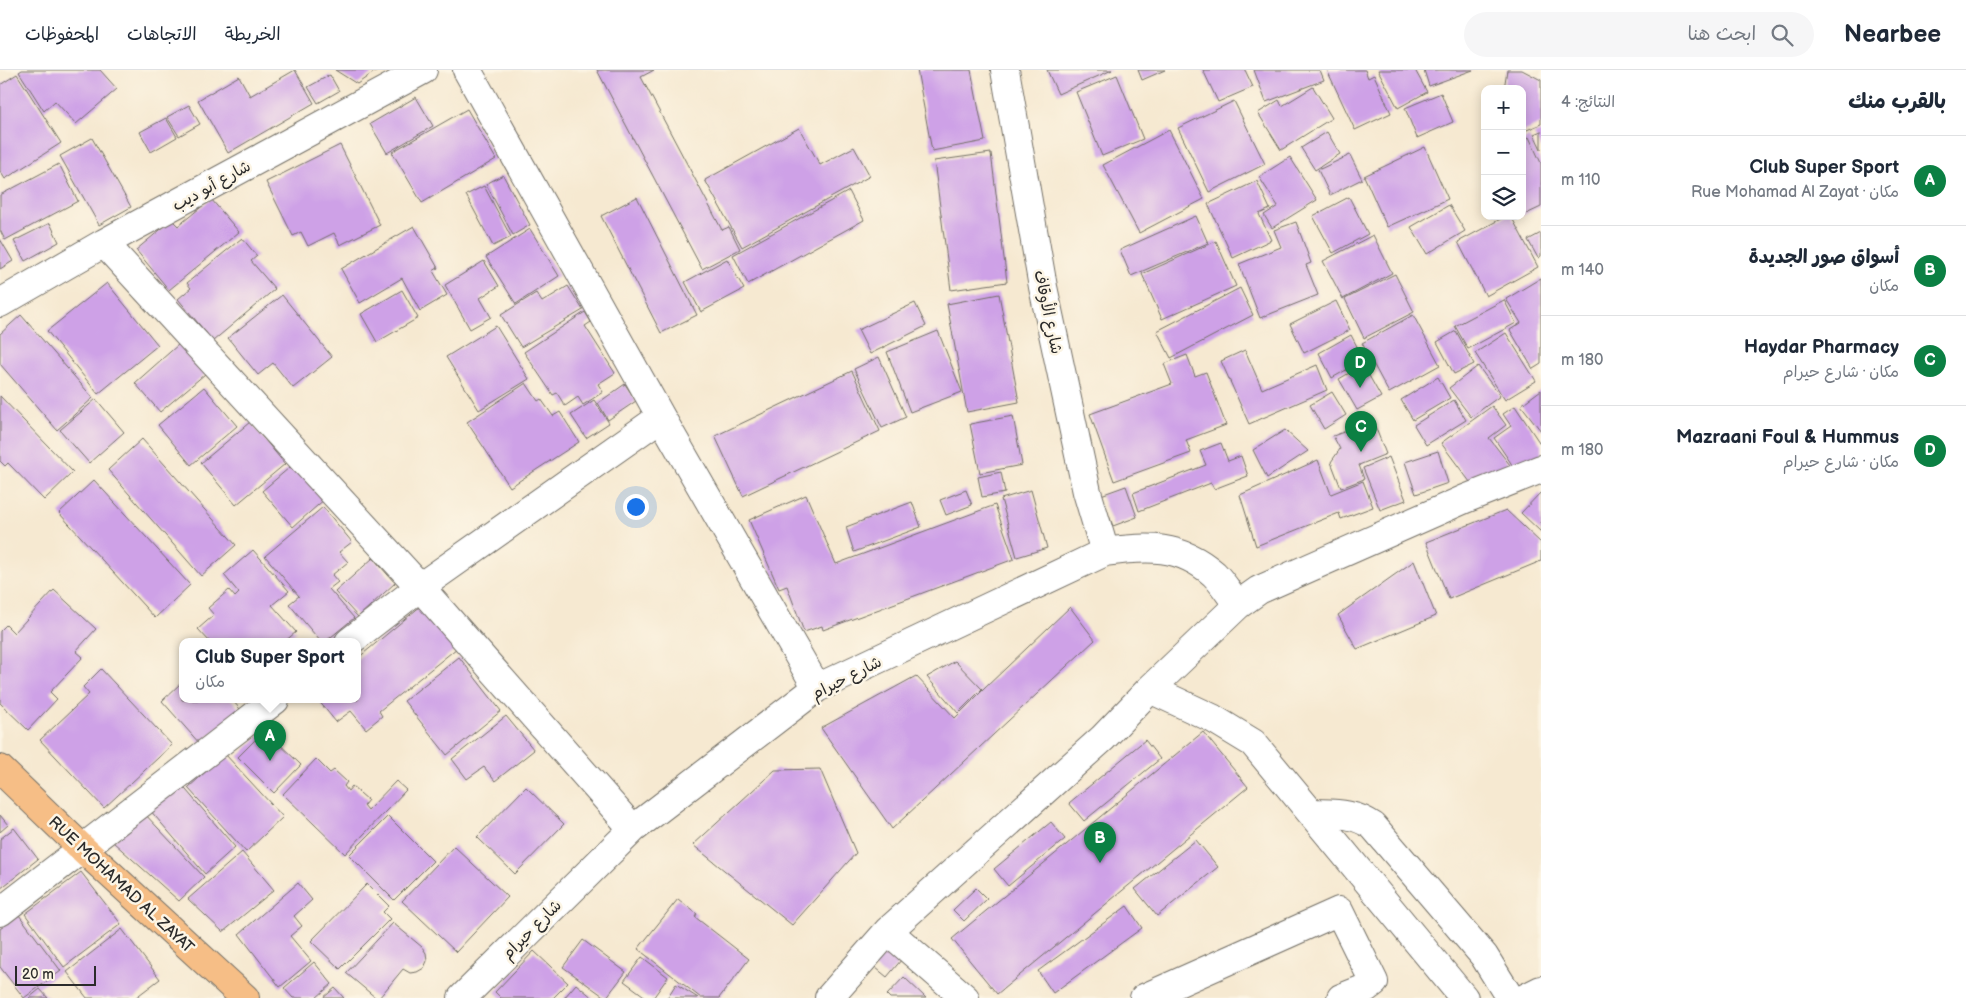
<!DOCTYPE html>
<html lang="ar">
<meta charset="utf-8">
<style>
:root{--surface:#fff;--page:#f6f6f7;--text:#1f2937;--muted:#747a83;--line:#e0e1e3;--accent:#0b8043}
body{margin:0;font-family:"Balsamiq Sans","Playpen Sans Arabic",sans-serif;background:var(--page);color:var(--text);direction:rtl}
.controls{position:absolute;right:15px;top:15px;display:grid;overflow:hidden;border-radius:10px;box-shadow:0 2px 12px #0003}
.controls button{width:45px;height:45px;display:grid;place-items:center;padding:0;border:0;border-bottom:1px solid var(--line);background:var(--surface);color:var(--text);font:25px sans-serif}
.scale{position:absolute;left:15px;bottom:12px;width:81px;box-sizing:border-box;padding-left:5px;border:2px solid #2b2b2b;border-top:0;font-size:14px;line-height:18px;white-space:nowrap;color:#2b2b2b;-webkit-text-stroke:4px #fcf5e5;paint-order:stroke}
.you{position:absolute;left:635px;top:436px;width:18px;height:18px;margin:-12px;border:4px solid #fff;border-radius:50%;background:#1a73e8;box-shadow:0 0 0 8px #1a73e833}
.badge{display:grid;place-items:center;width:32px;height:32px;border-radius:50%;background:var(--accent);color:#fff;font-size:16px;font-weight:700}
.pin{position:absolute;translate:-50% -41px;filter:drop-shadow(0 1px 2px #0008)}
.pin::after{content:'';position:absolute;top:26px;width:18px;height:15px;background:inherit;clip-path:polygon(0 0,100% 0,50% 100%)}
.popup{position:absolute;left:179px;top:568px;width:182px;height:65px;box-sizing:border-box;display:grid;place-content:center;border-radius:10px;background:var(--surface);filter:drop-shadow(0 1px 4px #0005);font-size:16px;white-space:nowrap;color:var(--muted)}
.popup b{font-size:19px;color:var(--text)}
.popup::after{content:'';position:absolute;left:50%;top:100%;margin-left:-10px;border:10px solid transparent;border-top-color:var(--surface)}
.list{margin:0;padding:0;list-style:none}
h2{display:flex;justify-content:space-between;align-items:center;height:65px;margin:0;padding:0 20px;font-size:21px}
h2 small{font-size:16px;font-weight:400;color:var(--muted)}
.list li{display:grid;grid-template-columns:32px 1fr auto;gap:15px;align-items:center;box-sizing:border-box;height:90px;padding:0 20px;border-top:1px solid var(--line)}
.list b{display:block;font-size:19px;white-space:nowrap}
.list p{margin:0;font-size:16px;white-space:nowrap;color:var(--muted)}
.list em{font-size:16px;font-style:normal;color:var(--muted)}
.icon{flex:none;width:28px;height:28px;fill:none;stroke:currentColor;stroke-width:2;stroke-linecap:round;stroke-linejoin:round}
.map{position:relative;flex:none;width:1541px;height:928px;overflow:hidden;direction:ltr}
header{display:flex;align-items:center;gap:30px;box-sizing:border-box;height:70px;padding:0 25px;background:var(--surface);border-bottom:1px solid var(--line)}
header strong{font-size:24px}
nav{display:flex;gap:28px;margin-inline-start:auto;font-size:18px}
.search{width:350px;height:45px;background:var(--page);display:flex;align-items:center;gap:12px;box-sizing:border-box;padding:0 18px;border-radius:28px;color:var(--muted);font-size:19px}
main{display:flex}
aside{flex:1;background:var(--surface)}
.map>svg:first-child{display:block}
</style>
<header>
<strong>Nearbee</strong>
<div class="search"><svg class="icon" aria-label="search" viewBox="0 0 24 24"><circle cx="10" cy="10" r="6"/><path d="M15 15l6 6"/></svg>ابحث هنا</div>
<nav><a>الخريطة</a><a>الاتجاهات</a><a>المحفوظات</a></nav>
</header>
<main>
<aside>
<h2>بالقرب منك<small>النتائج: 4</small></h2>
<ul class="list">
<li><span class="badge">A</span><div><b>Club Super Sport</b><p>مكان · Rue Mohamad Al Zayat</p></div><em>110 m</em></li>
<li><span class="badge">B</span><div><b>أسواق صور الجديدة</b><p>مكان</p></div><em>140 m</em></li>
<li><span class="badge">C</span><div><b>Haydar Pharmacy</b><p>مكان · شارع حيرام</p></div><em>180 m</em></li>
<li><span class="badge">D</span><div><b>Mazraani Foul &amp; Hummus</b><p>مكان · شارع حيرام</p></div><em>180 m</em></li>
</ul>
</aside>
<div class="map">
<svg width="1541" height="928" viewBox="0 0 1541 928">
<rect width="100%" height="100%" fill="#fcf5e5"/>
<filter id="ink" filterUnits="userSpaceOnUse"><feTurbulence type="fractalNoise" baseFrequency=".02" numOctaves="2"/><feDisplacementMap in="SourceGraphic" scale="10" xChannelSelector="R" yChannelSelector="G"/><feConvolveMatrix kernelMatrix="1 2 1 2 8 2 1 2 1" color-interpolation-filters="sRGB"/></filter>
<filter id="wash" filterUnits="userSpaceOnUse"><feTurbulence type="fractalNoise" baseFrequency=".0096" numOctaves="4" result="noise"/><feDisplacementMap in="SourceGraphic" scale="20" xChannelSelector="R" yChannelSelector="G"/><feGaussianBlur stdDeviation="1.12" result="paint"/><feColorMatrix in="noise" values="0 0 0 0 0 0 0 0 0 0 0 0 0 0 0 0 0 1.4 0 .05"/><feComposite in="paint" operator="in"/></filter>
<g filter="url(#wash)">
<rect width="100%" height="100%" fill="#f6e9d1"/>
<g id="blocks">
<path fill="#cea1e7" d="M22,0H100L117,19L76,54L55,31L44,41L19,2Z
M295,0L314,33L228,83L198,30L239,6L250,26Z
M335,0H377L357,14Z
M597,0H654L641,7L722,160L729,157L740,179L702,199Z
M917,0H971L985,71L932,81Z
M1047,0H1112L1058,24Z
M1138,0H1165L1142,10Z
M1203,0H1245L1253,17L1218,32Z
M1254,0H1320L1324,10L1266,32Z
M1327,0H1365L1368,8L1374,5L1391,43L1355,60Z
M1378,0H1415L1427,22L1398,38Z
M1424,0H1473L1429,16Z
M1507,0H1522L1541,10V54L1522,62V19H1504Z
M17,4L61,73L5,109L0,101V15Z
M330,5L339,21L318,33L308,17Z
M1117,5L1143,69L1102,86L1076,22Z
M1313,17L1332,48L1281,80L1258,43L1279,30L1282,36Z
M1441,23L1453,52L1417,68L1405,38Z
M416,27L433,56L387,83L370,54Z
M1234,31L1265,94L1209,122L1178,58Z
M189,35L200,54L179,66L167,47Z
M467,39L496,89L422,133L392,82Z
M166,48L177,67L151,82L140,62Z
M799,58L820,95L854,77L870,106L742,177L705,110Z
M1169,60L1204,129L1139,163L1103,95Z
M1541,61V79L1534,64Z
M1327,62L1340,84L1315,100L1301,78Z
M1529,67L1541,93V137L1522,146V71Z
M92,68L131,137L99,155L60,86Z
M340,75L380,155L340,175L334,163L308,176L301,162L293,166L266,112Z
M1425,77L1448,129L1387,157L1364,106Z
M991,83L1007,212L951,220L934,91Z
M1350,85L1362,109L1330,125L1318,100Z
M1290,87L1317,130L1272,158L1264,145L1278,136L1259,107Z
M59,94L78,131L5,170L0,160V125Z
M503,105L530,155L513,165L486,114Z
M1257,111L1270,139L1259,144L1271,170L1233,188L1208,134Z
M484,116L511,167L493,176L466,125Z
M849,121L864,150L748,214L733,185Z
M637,127L697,245L661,263L601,146Z
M1349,127L1368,164L1333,183L1313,146Z
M211,129L239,162L169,220L136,180L172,150L178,156Z
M1449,135L1465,161L1427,184L1411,157Z
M1196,146L1208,173L1131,206L1120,180Z
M1506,146H1511L1538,197L1486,226L1458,172Z
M1296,152L1311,193L1306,195L1318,225L1260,248L1239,194L1281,177L1274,160Z
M50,153L59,172L25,191L14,171Z
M414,156L438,198L433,201L447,225L420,241L402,208L360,233L341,199Z
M530,159L559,206L516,234L486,187Z
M1541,163V186L1538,188L1528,170Z
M1373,165L1392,203L1343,229L1323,191Z
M242,168L257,186L251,191L275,219L213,271L178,229L191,218L187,213Z
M0,169L13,191L0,199Z
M1216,171L1236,216L1162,249L1142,204Z
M727,189L744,219L701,242L685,212Z
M484,191L499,216L480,228L491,247L470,259L445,215Z
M1395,204L1414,242L1364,268L1345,229Z
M1541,208V294L1533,299L1510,260L1521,253L1506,229Z
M107,213L158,275L98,324L47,261Z
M568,216L583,240L521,277L501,245L536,223L542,232Z
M1240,218L1253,245L1171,288L1157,261Z
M402,220L418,248L377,272L361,244Z
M999,224L1019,332L967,342L947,234Z
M282,225L332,287L293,318L273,293L258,305L228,268Z
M1504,230L1516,253L1468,279L1455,256Z
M1336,231L1350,260L1304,283L1290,254Z
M915,233L926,256L870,284L858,260Z
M585,242L591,252L585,256L615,303L598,314L603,322L583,335L578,327L565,336L557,323L553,325L524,282Z
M21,245L93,328L57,360L0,294V264Z
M1413,245L1440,295L1389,323L1362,273Z
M496,256L529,309L479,340L446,287Z
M938,261L962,322L910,342L887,282Z
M1456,261L1474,294L1454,304L1437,272Z
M1506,263L1536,311L1505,330L1475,283Z
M1351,265L1364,290L1332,308L1319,283Z
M179,274L205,304L160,342L135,313Z
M1245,280L1262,319L1317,295L1327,320L1249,354L1221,291Z
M1187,285L1195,306L1206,302L1226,355L1186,370L1191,383L1114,411L1090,344L1172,314L1164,294Z
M879,287L906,347L882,358L854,299Z
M1363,295L1381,327L1357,340L1339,309Z
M1478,296L1500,326L1471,347L1449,318Z
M852,301L880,361L743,426L715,366Z
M1438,307L1450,328L1413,350L1401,330Z
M526,313L538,331L541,329L553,346L560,342L579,372L510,417L467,352Z
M625,314L636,331L608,350L598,333Z
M204,317L237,356L191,395L158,355Z
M1541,320V361L1521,335Z
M1332,322L1346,345L1324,359L1310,335Z
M0,326L73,402L44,430L8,393L5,396L0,391Z
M96,329L124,362L89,393L60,360Z
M594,330L609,353L586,368L571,345Z
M1454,330L1466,350L1426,375L1414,355Z
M1492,336L1506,355L1489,368L1510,395L1476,420L1441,373Z
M1515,336L1541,375V390L1519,405L1494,368L1511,356L1503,344Z
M1013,346L1022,395L980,403L970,354Z
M1373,351L1386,384L1359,395L1364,409L1341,418L1331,392L1340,379L1333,366Z
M250,352L285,394L236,435L201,393Z
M1285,360L1308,381L1267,408L1253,380Z
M142,369L236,475L201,506L108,400Z
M1221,373L1228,391L1241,386L1248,406L1214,419L1211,413L1139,441L1133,423L1206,395L1200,381Z
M1438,381L1448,413L1416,424L1405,392Z
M1389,387L1406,430L1380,440L1363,398Z
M1318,390L1331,424L1363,411L1373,437L1341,449L1339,443L1256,476L1240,425Z
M296,392L326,428L293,457L262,421Z
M1001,402L1005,423L982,427L978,407Z
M94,410L190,515L155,548L59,443Z
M1126,416L1137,447L1113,456L1101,425Z
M966,420L972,435L946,445L940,430Z
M1031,420L1047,478L1017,487L1001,429Z
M1541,422V462L1521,443Z
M806,425L836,494L995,435L1014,489L823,560L822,556L804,562L787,516L779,519L749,450Z
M912,432L921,457L854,482L846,457Z
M323,437L352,472L339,482L348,492L332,505L338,512L329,519L354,548L325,572H321L289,534L299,526L265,486Z
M1506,440L1541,473V491L1449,529L1426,472Z
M253,480L289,521L272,535L296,562L284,572H210L198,559L214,545L208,538L229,520L235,527L239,523L224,505Z
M373,488L395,513L358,547L335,522Z
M1414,491L1436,546L1357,579L1338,545Z
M54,520L96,559L76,581L83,587L50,622L57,629L28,660L0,633V561L6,555L14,563Z
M422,535L457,578L379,641L382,646L366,659L351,641L336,652L318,630H358V588Z
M1070,537L1095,570L892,759L821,658L916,606L955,648L985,618Z
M459,587L501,641L447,685L404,631Z
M955,591L982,619L958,643L927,607Z
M101,599L172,675L104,738L40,670L89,624L83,617Z
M182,612V630H232L240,639L200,674L162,631Z
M506,646L534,680L495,711L484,697L467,709L452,689Z
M265,660L301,695L274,723L238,687Z
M1203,662L1248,717L997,924L952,869Z
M1145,670L1160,689L1084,751L1069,733Z
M225,684L283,747L246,782L188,718Z
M316,689L330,703L334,700L347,712L344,716L348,721L352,716L368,730L364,735L368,740L396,711L406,720L345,784L283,724Z
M820,699L856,783L792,855L693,775L775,700Z
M180,713L235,777L205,804L149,739Z
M526,717L564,754L515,804L477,767Z
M143,742L204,807L179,831L113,772Z
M0,745L8,755L0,762Z
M388,746L433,791L394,830L349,785Z
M1051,752L1065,769L1008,816L994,799Z
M14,758L38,789L0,819V769Z
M1196,770L1218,797L1157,846L1135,819Z
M454,776L508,827L456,882L402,831Z
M242,782L274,820L223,862L188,829Z
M81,802L121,854L64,897L25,844Z
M298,813L312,830L294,846L302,856L290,866L311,891L280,917L239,864Z
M367,814L389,836L383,842L390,849L340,899L311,871Z
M976,818L987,829L964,851L953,840Z
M678,829L697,844L695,847L749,889L719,928H701L638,879Z
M1127,836L1142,858L1053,923L1038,901Z
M19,845L61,901L24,928L0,897V859Z
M393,853L422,877L426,883L427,891L424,898L417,902L410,903L403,899L379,928H376L346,903Z
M122,859L160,909L135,928H87L67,902Z
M889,869L907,883L887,907L870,893Z
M583,870L626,902L606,928L563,897Z
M534,881L568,913L553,928H501L495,922Z
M642,887L668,907L653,928H647L624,911Z
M314,892L332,914L316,928H293L284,918Z
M904,907L926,928H890L887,925Z
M576,914L593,928H564Z
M676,914L698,928H667Z
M335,918L344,928H323Z
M40,919L48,928H29Z"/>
</g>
</g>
<g filter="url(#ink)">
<use href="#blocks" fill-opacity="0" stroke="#726e65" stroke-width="1"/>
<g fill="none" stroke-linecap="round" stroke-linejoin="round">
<defs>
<path id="minor" d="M467,0L661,347L817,618
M1005,0L1043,217L1087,422L1105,482
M104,173L420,517L633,759
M0,233L104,173L423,0
M349,572L420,517L661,347
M1150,619L1212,648L1253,673L1464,928
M1311,743C1334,744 1353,742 1373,756L1484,886L1510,928
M0,842L275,630
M888,861L965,928
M462,928L633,759L817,618L1105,482C1147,476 1180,474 1214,504C1223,513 1230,525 1238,535
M829,928L888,861L1103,668L1150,619L1238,535L1259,520L1465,429L1541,399
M1144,928L1339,841L1374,912L1366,918L1341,928
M1525,928L1541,920"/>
<path id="major" d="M0,699L83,779L245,928"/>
</defs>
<use href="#minor" stroke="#726e65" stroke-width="30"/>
<use href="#major" stroke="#726e65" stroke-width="30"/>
<use href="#minor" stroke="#fff" stroke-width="28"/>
<use href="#major" stroke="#f6be86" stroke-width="28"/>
</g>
</g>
<g text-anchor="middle" stroke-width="5" stroke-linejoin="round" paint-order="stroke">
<g font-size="16" fill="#2b2b2b" stroke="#fcf5e5">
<text transform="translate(211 115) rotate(-29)" y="6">شارع أبو ديب</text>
<text transform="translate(1049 242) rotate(78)" y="6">شارع الأوقاف</text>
<text transform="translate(846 607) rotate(-27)" y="6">شارع حيرام</text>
<text transform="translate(122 814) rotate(43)" y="6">RUE MOHAMAD AL ZAYAT</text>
<text transform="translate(531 859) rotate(-45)" y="6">شارع حيرام</text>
</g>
</g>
</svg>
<div class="controls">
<button>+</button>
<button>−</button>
<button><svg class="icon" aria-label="layers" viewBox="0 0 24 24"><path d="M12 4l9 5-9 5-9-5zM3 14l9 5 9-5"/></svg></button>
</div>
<div class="scale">20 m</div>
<div class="you"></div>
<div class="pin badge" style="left:270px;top:691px">A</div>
<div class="popup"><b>Club Super Sport</b>مكان</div>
<div class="pin badge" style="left:1100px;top:793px">B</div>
<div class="pin badge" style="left:1361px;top:382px">C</div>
<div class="pin badge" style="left:1360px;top:318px">D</div>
</div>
</main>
